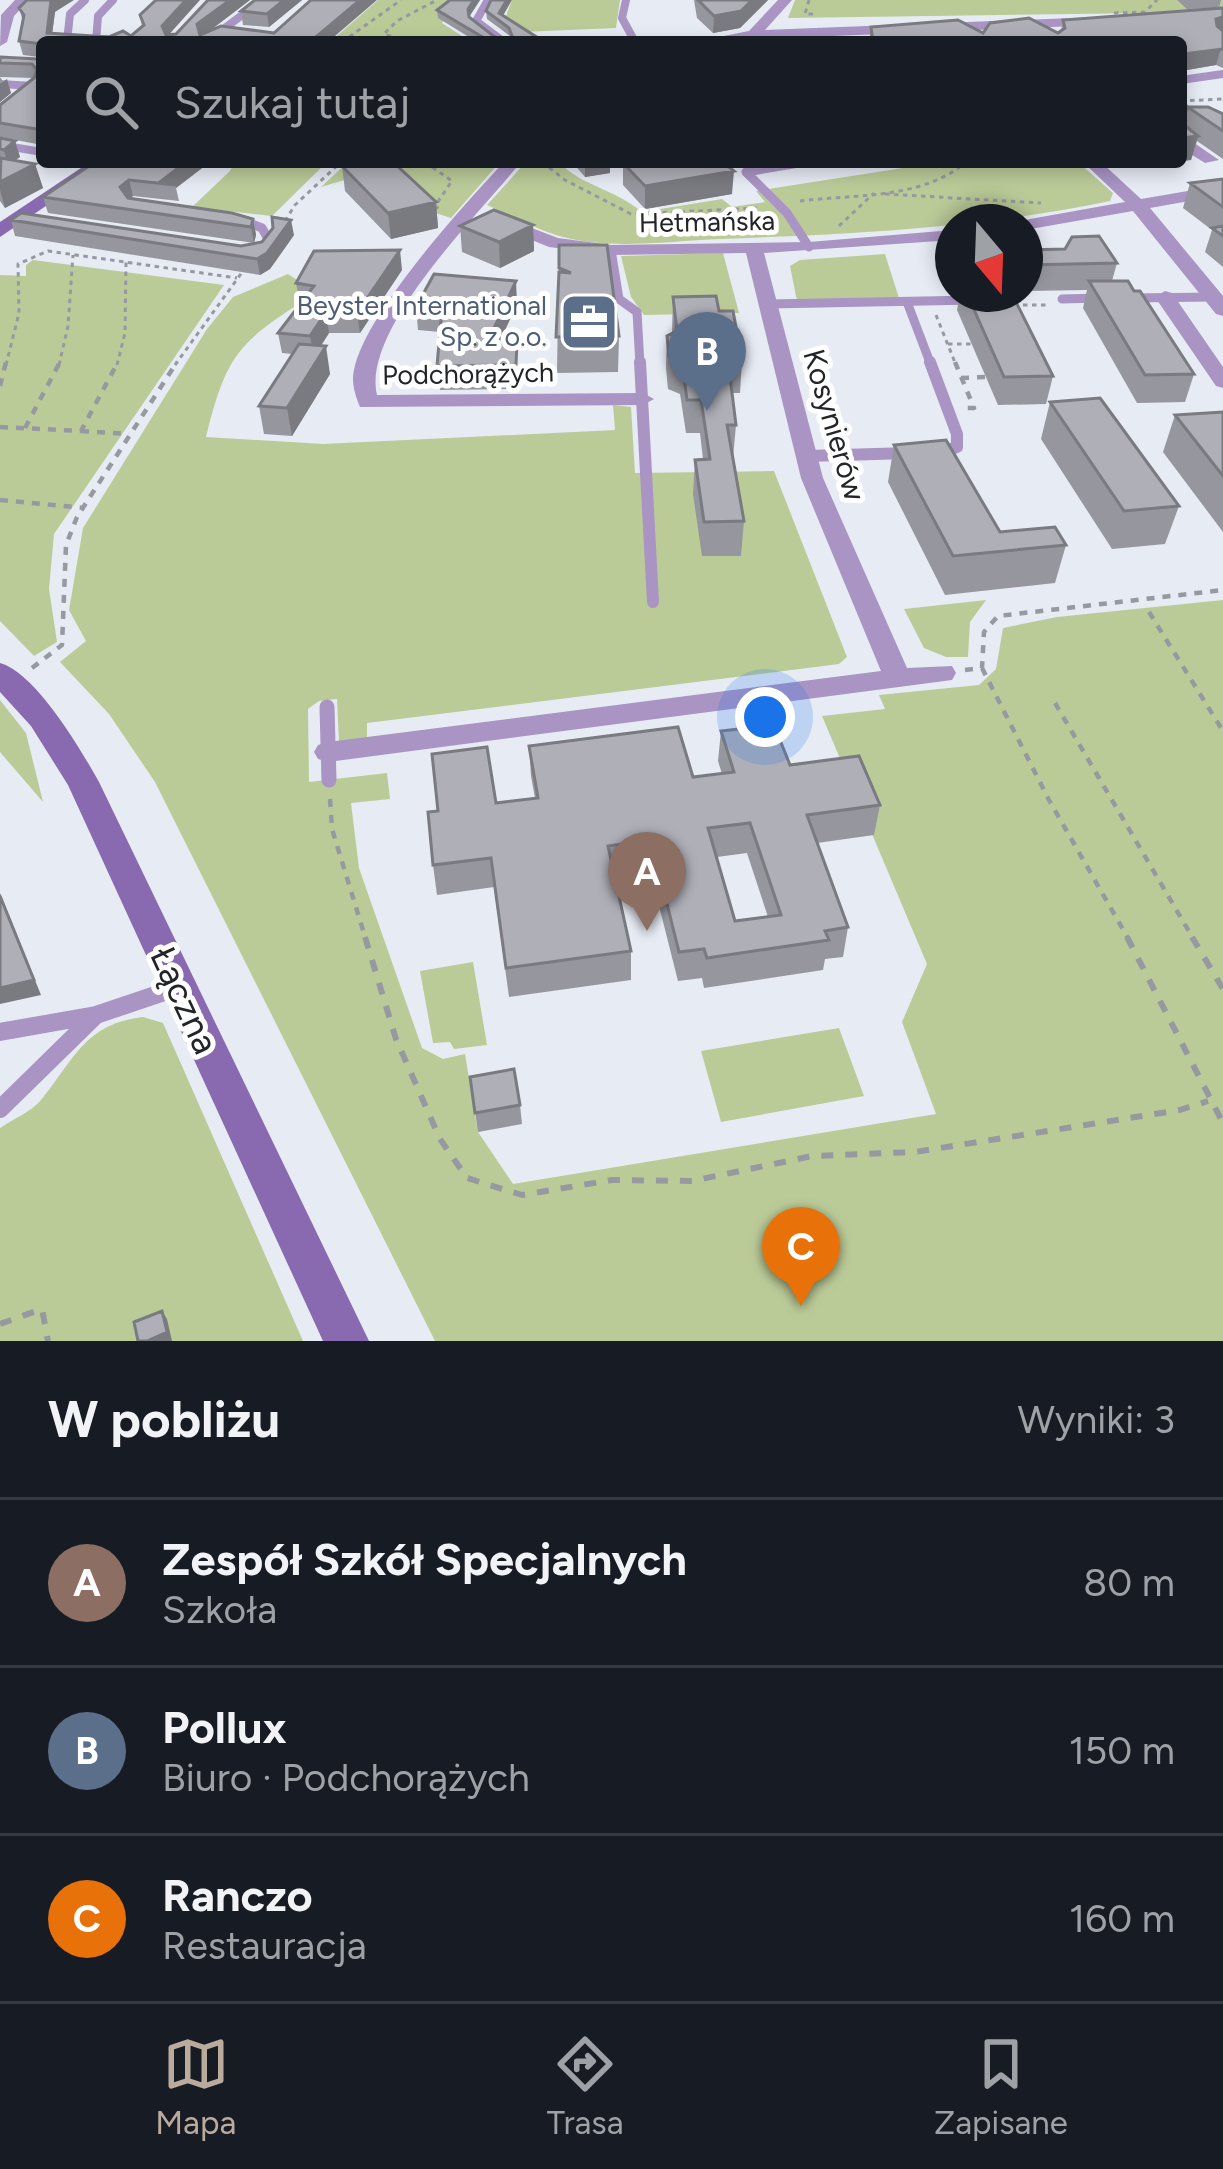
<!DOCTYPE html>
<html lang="pl">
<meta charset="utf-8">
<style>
:root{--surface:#171b24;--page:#20242c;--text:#f1f3f6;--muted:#9ea1a6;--line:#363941;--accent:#baab9c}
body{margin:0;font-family:Figtree,sans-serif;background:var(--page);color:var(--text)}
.compass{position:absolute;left:935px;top:204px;width:108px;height:108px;border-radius:50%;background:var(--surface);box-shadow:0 6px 18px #0003;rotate:161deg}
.you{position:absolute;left:765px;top:717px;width:42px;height:42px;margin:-30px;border:9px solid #fff;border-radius:50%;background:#1a73e8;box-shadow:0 0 0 18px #1a73e833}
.badge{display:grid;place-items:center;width:78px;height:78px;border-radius:50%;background:var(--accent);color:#fff;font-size:39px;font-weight:700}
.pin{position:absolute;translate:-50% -99px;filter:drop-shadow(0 3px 6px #0008)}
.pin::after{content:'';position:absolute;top:63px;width:42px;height:36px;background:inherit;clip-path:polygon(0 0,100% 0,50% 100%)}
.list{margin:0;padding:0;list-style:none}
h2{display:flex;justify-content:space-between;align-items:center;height:156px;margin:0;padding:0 48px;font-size:51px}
h2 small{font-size:39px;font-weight:400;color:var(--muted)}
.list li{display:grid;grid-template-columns:78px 1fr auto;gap:36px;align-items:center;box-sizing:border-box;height:168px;padding:0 48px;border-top:3px solid var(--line)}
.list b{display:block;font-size:45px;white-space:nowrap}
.list p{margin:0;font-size:39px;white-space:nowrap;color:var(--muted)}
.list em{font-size:39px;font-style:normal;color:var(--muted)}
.icon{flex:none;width:66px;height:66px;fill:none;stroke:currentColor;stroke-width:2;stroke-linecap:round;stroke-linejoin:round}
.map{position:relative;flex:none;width:1223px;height:1341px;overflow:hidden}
.search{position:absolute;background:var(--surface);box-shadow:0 6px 18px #0003;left:36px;right:36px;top:36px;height:132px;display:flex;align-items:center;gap:30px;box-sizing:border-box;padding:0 42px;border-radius:12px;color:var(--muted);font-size:45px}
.sheet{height:660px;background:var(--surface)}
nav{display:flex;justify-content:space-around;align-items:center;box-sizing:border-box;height:168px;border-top:3px solid var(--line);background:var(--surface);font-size:33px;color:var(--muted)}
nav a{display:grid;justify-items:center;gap:6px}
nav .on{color:var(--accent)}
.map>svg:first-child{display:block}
</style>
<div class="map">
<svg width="1223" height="1341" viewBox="0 0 1223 1341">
<rect width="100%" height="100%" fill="#e7ebf4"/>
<path fill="#bbcb98" d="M378,0H455L442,23L471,42H330Z
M512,0H620L616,28L521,32L504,21Z
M795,0H1223V12L788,18Z
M223,162H327L272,216L192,207L230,171L232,167Z
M348,162H500L451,218L426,210L382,169L321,187Z
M526,162H559C581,186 613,188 642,212L722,199L732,207L765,202L756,191L941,162H1078L1113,193L1110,201C979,228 854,234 720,239C669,241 612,250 563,237C537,230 511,215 487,205Z
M723,253L739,313L644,315L631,297L621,256Z
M885,254L899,298L797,301L790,266L800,260Z
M33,260L224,285L54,534L49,589L57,642L34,656L0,621V275L26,276V265Z
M288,274L309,288L311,296C240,342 227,351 206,437L323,444L615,430L613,405L631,407L635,473L774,471L847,657L839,664L367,723V739L339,742L337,699L319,701L308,709L309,782L387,773L390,799L351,803L359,868L422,1048L443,1059L465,1054L478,1132L513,1184L936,1114L902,1022L927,964L822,716L885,709L879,695L979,685L996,669L1003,628L1057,617L1223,600V1341H435L155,782L109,714L60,662L86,641L69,610L83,528L207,329L233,297Z
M986,600L970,622L968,657H946L924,648L904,609Z
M0,700L26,733L43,802L0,752Z
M473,962L487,1045L454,1049L450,1042L433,1043L420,971Z
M143,1017L163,1023L303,1341H0V1128C13,1119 31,1112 41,1100C74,1060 84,1024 143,1017Z
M839,1028L864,1096L721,1122L701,1051Z"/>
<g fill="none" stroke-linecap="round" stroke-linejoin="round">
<path stroke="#9799a0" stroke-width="3" stroke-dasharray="4.5 4.5" stroke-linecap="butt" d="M809,0L805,14H814
M1114,13L1145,12L1157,0
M342,42L401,0
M408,42L384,34L397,21L437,0
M1181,101L1223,99
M425,162L452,181L435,206L442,211
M542,162L565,180L631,214L759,208
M885,194L1041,203
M800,201C855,194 921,200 966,162
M285,221L295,205L341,162
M839,226L874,193
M1014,305H1050
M936,315L956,365
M948,344H972
M6,365L19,313L18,264L48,251L237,278
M59,365L68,326L73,255
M117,365L125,333L126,262
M175,365L243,271"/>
<path stroke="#9799a0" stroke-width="4.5" stroke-dasharray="8 8" stroke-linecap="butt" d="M955,362L974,408H966
M961,378L986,377
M0,386L6,362
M0,427L81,431L118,362
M25,428L60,362
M81,431L129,434
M0,500L84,508
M1149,612L1223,731
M32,668L62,645L66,545L77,517L177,362
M982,668L1049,800L1129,940
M965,670L982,668L984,632L998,616L1223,590
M1055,703L1194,940
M330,799L332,829L366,940"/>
<path stroke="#9799a0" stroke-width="6" stroke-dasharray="12 12" stroke-linecap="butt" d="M365,937L396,1039L440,1139L467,1178L522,1195L612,1180L692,1181L812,1156L915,1152L1180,1110L1208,1101
M1127,937L1223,1123
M1192,937L1223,989
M0,1324L42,1309L48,1341"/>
<path stroke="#a994c4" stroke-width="8" d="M488,0L476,21L504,42
M626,0L622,18L635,42
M221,31L262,0
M819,32L828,42
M74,42L67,41L70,14L85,0
M96,42L98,16L113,0
M1181,80L1223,74
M0,84L33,86L0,113
M0,145L42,152"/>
<path stroke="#a994c4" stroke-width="9" d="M805,162L746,172L787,213L809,247
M239,219L262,228L268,239L261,249
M611,250L619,299L637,312L640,365
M1129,298L1214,297
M1062,299L1101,298
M907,302L931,365
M769,304L975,300"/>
<path stroke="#a994c4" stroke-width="12" d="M640,362L653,602
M930,362L957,434V447L938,453
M807,456L910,453"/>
<path stroke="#a994c4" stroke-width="15" d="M327,707L329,780"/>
<path stroke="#a994c4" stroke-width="18" d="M0,1032L96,1015L179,987
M0,1109L96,1015"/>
<path fill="#a994c4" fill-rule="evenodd" d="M15,0H29L14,16L7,42L0,46L1,15Z
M778,0H792L765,30L1097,17L1104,21L1097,25L693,42L749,31Z
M1181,136L1187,138L1219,160L1205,163L1181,148Z
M504,162H521C480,213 361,329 377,395L643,393L654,399L643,405L360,407C355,395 351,382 354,370C365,313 463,206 504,162Z
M1083,162H1101L1141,199L1223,185V195L1150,208L1223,296V316L1216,314L1133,211L1025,230V222L1019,221L1125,202Z
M500,216L558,238L611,245L809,242L953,230V240L764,253L823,478L907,668L952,666L956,673L952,680L328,762L318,759L314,752L318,745L328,742L881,671L801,478L746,253L611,255L549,247L494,225V217Z
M1165,291L1172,293L1223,367V388L1216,386L1155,297Z"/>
<path fill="#8969af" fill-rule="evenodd" d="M90,162H111L0,237V222Z
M0,663C36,673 81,750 99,782L369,1341H323L68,785L31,726L0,692Z"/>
</g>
<path fill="#96969e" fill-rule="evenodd" d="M250,0L208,32L328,42H42V145L0,137V105L34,78L0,77L11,93L0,102V57L38,59L40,57L23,55L19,41L23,22L19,8L55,12L52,34L131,36L142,26L140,15L169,35L176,34Z
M255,0H302L269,27L243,25L241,11Z
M480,0L469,17L500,41L510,36L487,19L486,11L503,16L535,36L536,42H477L438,18L437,10Z
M694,0H768L740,28L713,33L697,18Z
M1177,0H1221L1219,8L1187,9Z
M1223,8V68L1216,65L1181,71V42H869L871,27L983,33H1058L1061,32L1063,20Z
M1181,102L1188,107L1223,114V159L1197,141L1191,160L1181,161Z
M0,138L15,141L20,157L15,160L35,164L43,188L5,208L0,201Z
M95,162H210L176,188L179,201L133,196L130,198L253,219L256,235L254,243L48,213L43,197Z
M572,162H610V173L585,177Z
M623,163L732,194L645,209L623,185Z
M342,166L436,202L438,228L391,239L345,191Z
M1223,179V267L1205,252L1212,230L1183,208L1190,183Z
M11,220L241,246L294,235L270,269L260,275L15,236Z
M533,225L534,251L500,268L462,252L460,226Z
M559,245L619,336L618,372L557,373Z
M1025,250L1117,263L1112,281L1194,374L1185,402L1137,403L1083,308L1087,290L1025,291Z
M945,251H953V292H947L941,277Z
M402,270L360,333H329L321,346L330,374L292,436L264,434L259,406L292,354L282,353L278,333L300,304L296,283Z
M960,294H1012L1053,376L1046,404L998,405L957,310Z
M673,297L719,311L742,360L740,393H732L736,425L733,458L744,521L741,556H702L693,494L695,460L703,459L700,433H686L680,394L668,389L666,368L667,336L672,333Z
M517,304L499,343L518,367L517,389L440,390L437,366L440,332L418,330L416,307Z
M1050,402L1179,506L1165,544L1112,549L1041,439Z
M1223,412V532L1163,452L1175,415Z
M894,445L1000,532L1066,545L1055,583L945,595L888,482Z
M721,731L790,765L880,805L874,835L817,843L848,927L843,957L825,959L823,970L704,988L702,978L678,981L650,870L614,875L631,951V980L509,997L494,887L437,895L433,865L496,803L535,798L531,776L529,746L693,777L722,774L718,761ZM747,853L768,917L735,921L717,857Z
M470,1077L520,1105L522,1124L478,1132Z"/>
<path fill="#7a7a81" d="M51,0H74L55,12L51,42L47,33Z
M186,0H200L165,39L162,26Z
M230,0H250L200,38L197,24Z
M284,0H302L269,27L267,14Z
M360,0H377L328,42H310Z
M474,0H480L469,17L468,9Z
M507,0H512L500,21L499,13Z
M752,0H768L740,28L713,33L714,16Z
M1223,17V32L1212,35L1216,19Z
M1221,48L1216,65L1181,71V60L1184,54Z
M7,79L11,93L0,102V84Z
M1198,136L1191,160L1181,161V138Z
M15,141L20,157L8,165L4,150Z
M186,162H210L176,188V185L160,182Z
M585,162H610V173L585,177Z
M35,164L43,188L5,208L0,190V182Z
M734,171L732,194L645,209V186Z
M129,180L133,196L124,203L120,187Z
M436,202L438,228L391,239L388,213Z
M253,219L256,235L254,243L251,227Z
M291,220L294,235L270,269L260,275L257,259Z
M533,225L534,251L500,268L499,242Z
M400,250L402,270L360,333L357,313Z
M516,281L517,304L488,367L487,343Z
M326,312L329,333L314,356L310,336Z
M326,346L330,374L292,436L287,408Z
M0,893L41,995L0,1004Z
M162,1311L167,1319L172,1341H147Z"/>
<path fill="#afafb8" stroke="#7a7a81" stroke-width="3" fill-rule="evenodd" d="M27,0H51L47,33L109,37L123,31L131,36L144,25L140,15L156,0H186L162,26L166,35L176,34L208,0H230L197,24L200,35L221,26L274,33L311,0H360L310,42H42V48V44L19,41L24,15L19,8Z
M255,0H284L267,14L241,11Z
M450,0H474L468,9L469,17L500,41L512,36L509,28L486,11L491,0H507L499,13L535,36L513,42H491L437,10Z
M752,0L741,11L714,16L698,0Z
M1223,8V17L1216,19L1217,26L1223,31V49L1184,54L1181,60V42H873L871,27L958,20L983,33L990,23L1029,18L1058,33L1065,28L1063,20Z
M42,56V130L0,123V105L34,78L37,70L32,64L0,63V57L38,59Z
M1181,102L1188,107H1208L1223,114V131L1189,108L1183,112V124L1198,136L1181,138Z
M0,138L15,141L4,150L0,149Z
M1,158L35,164L0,182Z
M95,162H186L160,182L176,185L129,180L120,187L128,198L232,213L253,219L251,227L43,197Z
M362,162H393L436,202L388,213L342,166Z
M626,162H723L734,171L645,186L623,163Z
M1223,179V207L1190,183Z
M494,210L533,225L499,242L460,226Z
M21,213L241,246L262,242L273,228L272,217L291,220L267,253L257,259L11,220Z
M1223,226V236L1212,228Z
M1099,236L1117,263L1025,265V250L1065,249L1072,237Z
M559,245H607L619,336L556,337L559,272L571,273L559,268Z
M400,250L357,313L326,312L310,336L278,333L314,286L296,283L314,251Z
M945,251H953V266H951Z
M434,274L516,281L487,343H517L516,365L437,366L442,309L416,307Z
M1089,281H1128L1134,291H1140L1194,374L1145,375Z
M967,294H1012L1053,376L1004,377Z
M716,296L719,311H733L742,360L728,361L736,425H727L744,521L704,522L695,460L710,459L701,400H687L682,362L669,356L667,336L677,331L673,297Z
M299,344L326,346L287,408L259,406Z
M1100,398L1179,506L1124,511L1050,402Z
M1223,412V476L1175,415Z
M946,440L1000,532L1055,527L1066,545L953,556L894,445Z
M774,725L790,765L859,756L880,805L807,815L848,927L825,931L829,940L707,958L704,949L679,952L651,840L608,846L631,951L506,968L491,858L433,865L428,812L438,811L432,754L487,747L496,803L538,798L529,746L678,727L693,777L734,772L721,731ZM750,823L781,915L735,921L708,828Z
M0,896L34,980L0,988Z
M514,1069L520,1105L475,1113L470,1077Z
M162,1311L167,1332L147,1341H138L134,1322Z"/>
<defs>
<symbol id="office-square" viewBox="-11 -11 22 22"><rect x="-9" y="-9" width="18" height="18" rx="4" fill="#5c6f8a" stroke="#fff"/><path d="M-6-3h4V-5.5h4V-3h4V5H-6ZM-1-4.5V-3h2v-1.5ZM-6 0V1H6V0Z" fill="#fff"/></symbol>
</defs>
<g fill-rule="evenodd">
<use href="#office-square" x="556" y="289" width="66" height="66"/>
</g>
<g text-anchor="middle" stroke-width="10" stroke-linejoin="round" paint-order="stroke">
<g font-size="27" fill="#232427" stroke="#fff">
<text transform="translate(707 222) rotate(-1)" y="9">Hetmańska</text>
<text transform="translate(468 374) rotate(-1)" y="9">Podchorążych</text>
</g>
<g font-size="27" fill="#4e5e75" stroke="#fff" text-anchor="end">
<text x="547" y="315">Beyster International<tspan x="547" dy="31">Sp. z o.o.</tspan></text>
</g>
<g font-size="30" fill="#232427" stroke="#fff">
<text transform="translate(834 425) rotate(74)" y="10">Kosynierów</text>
</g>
<g font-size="36" fill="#232427" stroke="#fff">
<text transform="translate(185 1000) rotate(65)" y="13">Łączna</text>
</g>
</g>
</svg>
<svg class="compass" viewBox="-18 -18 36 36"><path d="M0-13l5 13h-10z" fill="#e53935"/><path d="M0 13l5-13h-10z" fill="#9ea1a6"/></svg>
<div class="you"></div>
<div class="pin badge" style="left:647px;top:931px;background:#8d6e63">A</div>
<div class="pin badge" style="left:707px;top:411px;background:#5c6f8a">B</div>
<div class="pin badge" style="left:801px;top:1306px;background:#e8710a">C</div>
<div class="search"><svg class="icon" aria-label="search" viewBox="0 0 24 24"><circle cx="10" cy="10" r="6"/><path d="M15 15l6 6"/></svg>Szukaj tutaj</div>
</div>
<section class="sheet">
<h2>W pobliżu<small>Wyniki: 3</small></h2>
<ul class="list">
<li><span class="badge" style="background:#8d6e63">A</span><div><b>Zespół Szkół Specjalnych</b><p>Szkoła</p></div><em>80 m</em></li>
<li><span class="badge" style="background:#5c6f8a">B</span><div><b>Pollux</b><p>Biuro · Podchorążych</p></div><em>150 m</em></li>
<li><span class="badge" style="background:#e8710a">C</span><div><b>Ranczo</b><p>Restauracja</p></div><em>160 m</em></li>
</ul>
</section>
<nav>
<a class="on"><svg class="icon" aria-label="map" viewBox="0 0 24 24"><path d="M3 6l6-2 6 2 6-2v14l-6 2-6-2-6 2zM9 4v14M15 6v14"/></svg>Mapa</a>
<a><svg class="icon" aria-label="directions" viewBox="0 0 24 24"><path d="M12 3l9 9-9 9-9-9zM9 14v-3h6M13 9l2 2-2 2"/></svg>Trasa</a>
<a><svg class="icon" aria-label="saved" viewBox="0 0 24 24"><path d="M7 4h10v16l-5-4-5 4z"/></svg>Zapisane</a>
</nav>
